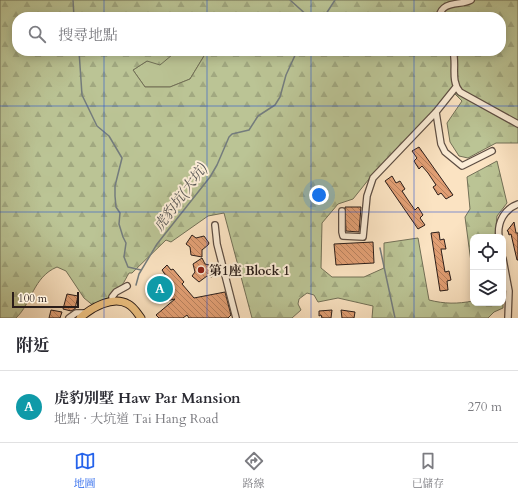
<!DOCTYPE html>
<html lang="zh-TW">
<meta charset="utf-8">
<style>
:root{--surface:#fff;--page:#f2f2f3;--text:#2b2b33;--muted:#7c7c81;--line:#e1e1e2;--accent:#2563eb}
body{margin:0;font-family:Cardo,"Noto Serif TC",serif;background:var(--page);color:var(--text)}
.controls{position:absolute;right:12px;bottom:12px;display:grid;overflow:hidden;border-radius:8px;box-shadow:0 2px 10px #0003}
.controls button{width:36px;height:36px;display:grid;place-items:center;padding:0;border:0;border-bottom:1px solid var(--line);background:var(--surface);color:var(--text);font:20px sans-serif}
.scale{position:absolute;left:12px;bottom:10px;width:67px;box-sizing:border-box;padding-left:4px;border:2px solid #2a1d19;border-top:0;font-size:11px;line-height:14px;white-space:nowrap;color:#2a1d19;-webkit-text-stroke:3px #fcedd7;paint-order:stroke}
.you{position:absolute;left:319px;top:195px;width:14px;height:14px;margin:-10px;border:3px solid #fff;border-radius:50%;background:#1a73e8;box-shadow:0 0 0 6px #1a73e833}
.badge{display:grid;place-items:center;width:26px;height:26px;border-radius:50%;background:var(--accent);color:#fff;font-size:13px;font-weight:700}
.pin{position:absolute;translate:-50% -50%;border:2px solid #fff;box-shadow:0 1px 4px #0006}
.list{margin:0;padding:0;list-style:none}
h2{display:flex;justify-content:space-between;align-items:center;height:52px;margin:0;padding:0 16px;font-size:17px}
h2 small{font-size:13px;font-weight:400;color:var(--muted)}
.list li{display:grid;grid-template-columns:26px 1fr auto;gap:12px;align-items:center;box-sizing:border-box;height:72px;padding:0 16px;border-top:1px solid var(--line)}
.list b{display:block;font-size:15px;white-space:nowrap}
.list p{margin:0;font-size:13px;white-space:nowrap;color:var(--muted)}
.list em{font-size:13px;font-style:normal;color:var(--muted)}
.icon{flex:none;width:22px;height:22px;fill:none;stroke:currentColor;stroke-width:2;stroke-linecap:round;stroke-linejoin:round}
.map{position:relative;flex:none;width:518px;height:318px;overflow:hidden}
.search{position:absolute;background:var(--surface);box-shadow:0 2px 10px #0003;left:12px;right:12px;top:12px;height:44px;display:flex;align-items:center;gap:10px;box-sizing:border-box;padding:0 14px;border-radius:16px;color:var(--muted);font-size:15px}
.sheet{height:124px;background:var(--surface)}
nav{display:flex;justify-content:space-around;align-items:center;box-sizing:border-box;height:56px;border-top:1px solid var(--line);background:var(--surface);font-size:11px;color:var(--muted)}
nav a{display:grid;justify-items:center;gap:2px}
nav .on{color:var(--accent)}
.map>svg:first-child{display:block}
</style>
<div class="map">
<svg width="518" height="318" viewBox="0 0 518 318">
<defs>
<pattern id="forest-firs" width="22" height="20" patternUnits="userSpaceOnUse"><rect width="22" height="20" fill="#bbc495"/><path d="M5 1l3.5 6h-7zM16 11l3.5 6h-7z" fill="#a1a880"/></pattern>
<pattern id="building-back-hatch" width="6" height="6" patternUnits="userSpaceOnUse"><rect width="6" height="6" fill="#e29f74"/><path d="M-1 5l2 2M0 0l6 6M5-1l2 2" fill="none" stroke="#b7815e"/></pattern>
</defs>
<rect width="100%" height="100%" fill="#fbe3c2"/>
<filter id="stains"><feTurbulence type="fractalNoise" baseFrequency=".005" numOctaves="4"/><feColorMatrix values="0 0 0 0 .2 0 0 0 0 .09 0 0 0 0 .02 0 0 0 .5 -.17"/></filter>
<radialGradient id="worn" r=".72"><stop offset=".6" stop-color="#630" stop-opacity="0"/><stop offset="1" stop-color="#630" stop-opacity=".3"/></radialGradient>
<path fill="#bbc495" stroke="#727057" d="M172,51H207L190,79L170,87H145L133,70L147,61L172,55Z"/>
<path fill="url(#forest-firs)" stroke="#727057" fill-rule="evenodd" d="M0,0H518V143H496L468,158L459,156L450,142L447,123L462,101L452,91L373,174L353,199L338,204L322,223L321,268L332,277H364L384,268V243L418,238L429,300C445,304 457,304 473,301V303H503V283V308L494,312L488,318H372L373,306L338,298L318,302L314,295L307,293L299,299L298,304L301,310L292,318H252L224,213L208,216L171,242L166,240L132,273H129C118,293 116,298 95,307L84,298L66,271L57,267C33,277 32,303 16,318H0ZM17,17H501V51H207L190,79L170,87H145L133,70L147,61L160,65L172,55V51H17Z
M497,161L507,203L497,216L495,237H473V277L465,217L470,209L467,177Z"/>
<g fill="none" stroke-linecap="round" stroke-linejoin="round">
<path stroke="#747c7d" stroke-width="1.5" d="M73,0L74,17
M290,0L309,17
M324,17L335,0
M79,51L82,95L97,126L109,136L122,158L115,186V196L116,207L120,213L119,224L123,237L126,243L124,257L128,267L141,270
M380,248L395,318
M136,285L139,274L157,244L210,177L217,165L229,137L232,134L249,130L258,116L275,105L280,97L286,75L297,51"/>
</g>
<path fill="url(#building-back-hatch)" stroke="#2a1d19" d="M419,147L453,195L446,199L441,193L438,195L433,187L436,185L428,173L422,166L419,169L414,161L417,158L412,151Z
M392,176L396,183L400,181L405,189L402,191L410,203L415,210L418,207L423,215L420,218L425,225L418,229L385,181Z
M345,207H361L359,232L346,231Z
M514,222L516,233H518V260H517L511,234L509,235L508,231H507Z
M439,232L440,240L444,239L446,249H441L445,272L449,271L451,280L447,281L448,290L440,291L431,233Z
M192,235L196,238L204,236L209,243L208,245L202,250V257L191,255L190,247L186,244Z
M373,242L374,263L336,265L334,244Z
M202,258L205,264L213,266V275L212,277L207,276L199,282L192,276L195,272L193,264Z
M167,265L171,270L173,269L184,282L182,284L194,298L225,292L231,315L228,318H189L187,315L183,318H159L156,315L175,299L162,302V300L151,291L156,289L153,286L158,281L157,276H166L162,270Z
M67,294L78,296L75,309L71,311L63,309Z
M51,310L62,312L60,318H49Z
M332,310L331,318H322L321,315L319,316V311Z
M341,310L355,312L354,318H342Z"/>
<g fill="none" stroke-linecap="round" stroke-linejoin="round">
<defs>
<path id="minor" d="M439,17C442,0 460,6 471,0
M453,51C457,65 450,80 460,92L518,124
M436,112L441,144L445,152L462,166L492,151
M342,211V232L343,236L363,237L367,196L373,178L436,112L456,87
M215,225L217,244L236,318
M499,237C497,223 504,209 518,204
M503,259L509,291L508,318
M113,301L112,297L116,292L127,286
M69,318L76,313H85"/>
<path id="major" d="M80,318C91,308 113,295 128,304C134,307 137,313 141,318"/>
</defs>
<use href="#minor" stroke="#5e4e43" stroke-width="8"/>
<use href="#major" stroke="#2a1d19" stroke-width="9"/>
<use href="#minor" stroke="#fcedd7" stroke-width="5.5"/>
<use href="#major" stroke="#eec281" stroke-width="7"/>
</g>
<path fill="none" stroke="#1d4ed8" stroke-width="1" stroke-opacity="0.55" d="M104,0V17M207,0V17M311,0V17M414,0V17M104,51V318M207,51V318M311,51V318M414,51V318M0,106H518M0,212H518"/>
<circle fill="#8f2418" stroke="#fcedd7" stroke-width="1.5" cx="201" cy="270" r="4"/>
<g text-anchor="middle" stroke-width="4" stroke-linejoin="round" paint-order="stroke">
<g font-size="13" font-weight="bold" fill="#2a1d19" stroke="#fcedd7" text-anchor="start">
<text x="209" y="275">第1座 Block 1</text>
</g>
<g font-size="14" font-style="italic" fill="#555453" stroke="#fcedd7">
<text transform="translate(180 197) rotate(-54)" y="5">虎豹坑(大坑)</text>
</g>
</g>
<rect width="100%" height="100%" filter="url(#stains)"/>
<rect width="100%" height="100%" fill="url(#worn)"/>
</svg>
<div class="controls">
<button><svg class="icon" aria-label="locate" viewBox="0 0 24 24"><circle cx="12" cy="12" r="6"/><path d="M12 2v4M12 18v4M2 12h4M18 12h4"/></svg></button>
<button><svg class="icon" aria-label="layers" viewBox="0 0 24 24"><path d="M12 4l9 5-9 5-9-5zM3 14l9 5 9-5"/></svg></button>
</div>
<div class="scale">100 m</div>
<div class="you"></div>
<div class="pin badge" style="left:160px;top:289px;background:#0f9aa8">A</div>
<div class="search"><svg class="icon" aria-label="search" viewBox="0 0 24 24"><circle cx="10" cy="10" r="6"/><path d="M15 15l6 6"/></svg>搜尋地點</div>
</div>
<section class="sheet">
<h2>附近<small></small></h2>
<ul class="list">
<li><span class="badge" style="background:#0f9aa8">A</span><div><b>虎豹別墅 Haw Par Mansion</b><p>地點 · 大坑道 Tai Hang Road</p></div><em>270 m</em></li>
</ul>
</section>
<nav>
<a class="on"><svg class="icon" aria-label="map" viewBox="0 0 24 24"><path d="M3 6l6-2 6 2 6-2v14l-6 2-6-2-6 2zM9 4v14M15 6v14"/></svg>地圖</a>
<a><svg class="icon" aria-label="directions" viewBox="0 0 24 24"><path d="M12 3l9 9-9 9-9-9zM9 14v-3h6M13 9l2 2-2 2"/></svg>路線</a>
<a><svg class="icon" aria-label="saved" viewBox="0 0 24 24"><path d="M7 4h10v16l-5-4-5 4z"/></svg>已儲存</a>
</nav>
